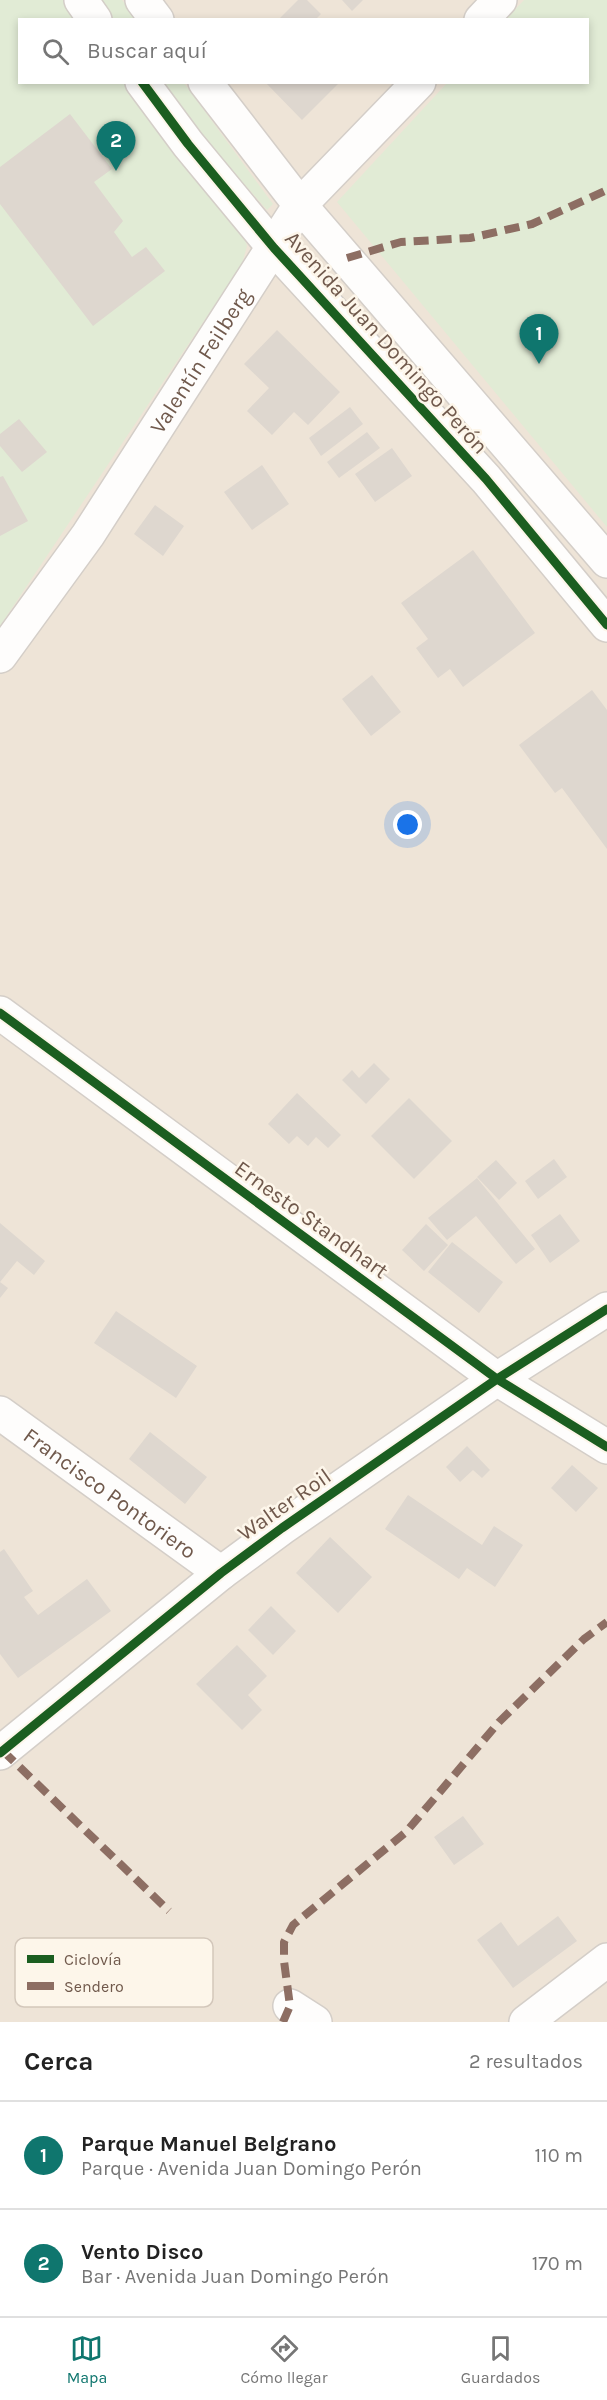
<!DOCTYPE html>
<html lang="es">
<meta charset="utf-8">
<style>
:root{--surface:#fff;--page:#f2f2f2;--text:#222;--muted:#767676;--line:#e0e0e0;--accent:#0f766e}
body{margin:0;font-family:Karla,sans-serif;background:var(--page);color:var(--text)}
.you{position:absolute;left:408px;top:825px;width:21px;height:21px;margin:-15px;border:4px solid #fff;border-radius:50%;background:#1a73e8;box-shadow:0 0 0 9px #1a73e833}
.badge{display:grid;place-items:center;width:39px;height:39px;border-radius:50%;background:var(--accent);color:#fff;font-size:20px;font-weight:700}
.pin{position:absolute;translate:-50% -50px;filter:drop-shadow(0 2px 3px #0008)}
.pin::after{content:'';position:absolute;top:32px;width:21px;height:18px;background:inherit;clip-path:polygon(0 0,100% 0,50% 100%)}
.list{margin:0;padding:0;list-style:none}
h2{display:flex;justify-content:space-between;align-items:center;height:78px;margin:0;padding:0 24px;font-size:26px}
h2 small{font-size:20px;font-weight:400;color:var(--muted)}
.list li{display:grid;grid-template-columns:39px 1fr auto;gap:18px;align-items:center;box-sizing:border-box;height:108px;padding:0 24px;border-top:2px solid var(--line)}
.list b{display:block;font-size:22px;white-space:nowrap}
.list p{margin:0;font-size:20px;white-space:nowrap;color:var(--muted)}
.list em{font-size:20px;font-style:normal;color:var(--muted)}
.icon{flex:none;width:33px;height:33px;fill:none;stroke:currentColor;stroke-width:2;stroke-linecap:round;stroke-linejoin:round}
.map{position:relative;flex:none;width:607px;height:2022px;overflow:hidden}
.search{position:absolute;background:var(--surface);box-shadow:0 3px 9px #0003;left:18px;right:18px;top:18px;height:66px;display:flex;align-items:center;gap:15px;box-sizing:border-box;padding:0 21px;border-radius:0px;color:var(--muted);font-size:22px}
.sheet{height:294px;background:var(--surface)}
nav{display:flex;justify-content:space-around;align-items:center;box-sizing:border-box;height:84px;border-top:2px solid var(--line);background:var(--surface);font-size:16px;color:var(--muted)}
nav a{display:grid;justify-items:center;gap:3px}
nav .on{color:var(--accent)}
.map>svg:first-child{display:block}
</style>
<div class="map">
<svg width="607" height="2022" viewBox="0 0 607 2022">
<rect width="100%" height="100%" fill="#f5f1e9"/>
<path fill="#eee4d7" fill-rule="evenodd" d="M0,0H607V2022H0ZM20,20H588V82H20Z"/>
<path fill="#e1ebd5" d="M0,0H64L79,19L20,20V82L127,83L240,225L247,246L242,264L0,626Z
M98,0H122L137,19H113Z
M524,0H607V527L337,202L447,83L588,82V20L506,19Z
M159,83H184L273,204L267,210L179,110Z"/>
<path fill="#ded7cf" d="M298,0H307L321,14L315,20H278Z
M342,0H363L352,11Z
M265,82H340L302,120Z
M70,114L112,169L94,182L123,221L114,232L132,257L146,247L165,271L93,326L0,204V167Z
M277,330L340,392L308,425L294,412L272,435L247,411L269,388L244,364Z
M350,407L363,424L321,456L309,438Z
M19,419L47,452L22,472L0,446V434Z
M367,432L380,448L339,478L327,462Z
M392,448L412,476L375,502L355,474Z
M262,465L289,504L252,530L224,492Z
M3,476L28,521L0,536V477Z
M155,505L184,526L163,556L134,534Z
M473,550L535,633L463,687L450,669L438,678L416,648L428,639L401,603Z
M372,675L401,712L371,736L342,699Z
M592,690L607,710V849L562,788L555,793L519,745Z
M374,1063L390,1079L366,1104L342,1080L352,1070L359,1078Z
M297,1093L341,1135L328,1148L316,1137L308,1146L297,1136L289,1144L268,1124Z
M409,1098L452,1141L414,1179L371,1136Z
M554,1159L567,1177L538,1199L525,1181Z
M496,1160L517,1183L499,1200L477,1177Z
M477,1178L535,1249L516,1264L476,1216L447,1240L428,1218Z
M560,1214L580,1241L550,1263L531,1235Z
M0,1223L45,1261L34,1275L17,1261L0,1282L8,1288L0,1298Z
M426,1224L448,1245L424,1271L402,1250Z
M452,1242L503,1282L479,1313L428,1272Z
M116,1311L197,1366L176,1398L94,1343Z
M150,1432L207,1477L185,1504L129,1459Z
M467,1446L490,1470L482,1478L473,1470L460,1482L446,1467Z
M572,1465L598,1488L576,1512L551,1488Z
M408,1495L482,1545L494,1526L523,1545L495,1587L467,1568L459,1579L385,1529Z
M330,1537L372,1577L338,1613L296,1573Z
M4,1549L33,1591L24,1597L38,1615L87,1579L111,1611L18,1678L0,1654V1552Z
M271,1606L296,1631L273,1655L248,1630Z
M237,1645L267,1676L248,1695L262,1710L242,1730L196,1684Z
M463,1816L484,1844L454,1865L434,1837Z
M558,1916L577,1941L513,1988L477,1940L501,1922L518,1946Z"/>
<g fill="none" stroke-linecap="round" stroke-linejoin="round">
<defs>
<g id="minor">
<path d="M81,0L95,20"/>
<path d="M142,0L157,20"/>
<path d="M481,20L500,0"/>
<path d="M142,82L188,144L274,248L486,479L607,625"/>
<path d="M205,82L300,205L607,561"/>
<path id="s1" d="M0,656L88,535L300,205L419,82"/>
<path d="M0,1013L497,1379L607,1447"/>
<path id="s2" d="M0,1413L221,1573"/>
<path d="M0,1753L221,1573L282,1528L497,1379L607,1309"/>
<path d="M290,2006L315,2022"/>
<path d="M526,2022L607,1960"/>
</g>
</defs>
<use href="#minor" stroke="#d4cec8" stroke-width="36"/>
<use href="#minor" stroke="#fefdfc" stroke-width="33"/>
<path stroke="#8d6e63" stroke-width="8" stroke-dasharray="15 8" stroke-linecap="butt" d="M347,258L401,242L470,238L532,224L607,190
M3,1751L169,1911
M283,2022L290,2006L284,1961V1942L293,1925L406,1832L499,1722L584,1639L607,1622"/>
<defs>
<path id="cycleway" d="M142,82L188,144L274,248L486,479L607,625
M0,1013L497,1379L607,1447
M0,1753L221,1573L282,1528L497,1379L607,1309"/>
</defs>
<use href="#cycleway" stroke="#fdf6ea" stroke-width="13"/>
<use href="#cycleway" stroke="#1b5e20" stroke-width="9"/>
</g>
<g text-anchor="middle" stroke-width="5" stroke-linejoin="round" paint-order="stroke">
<g font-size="22" fill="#70594c" stroke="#fdf6ea">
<text transform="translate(387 342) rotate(48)" y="8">Avenida Juan Domingo Perón</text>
<text dy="8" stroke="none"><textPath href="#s1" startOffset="357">Valentín Feilberg</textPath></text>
<text transform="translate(312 1219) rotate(36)" y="8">Ernesto Standhart</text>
<text dy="8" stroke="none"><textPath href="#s2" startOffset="136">Francisco Pontoriero</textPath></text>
<text transform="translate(284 1504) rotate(-35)" y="8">Walter Roil</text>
</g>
</g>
<rect x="15" y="1938" width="198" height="69" rx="9" fill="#fdf6ea" stroke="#d3c7bb" stroke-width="1.5"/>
<rect x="27" y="1955" width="27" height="8" fill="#1b5e20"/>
<rect x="27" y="1982" width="27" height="8" fill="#8d6e63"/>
<g font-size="16" fill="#70594c">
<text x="64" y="1965">Ciclovía</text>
<text x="64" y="1992">Sendero</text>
</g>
</svg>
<div class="you"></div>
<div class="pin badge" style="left:539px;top:364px">1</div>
<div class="pin badge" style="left:116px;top:171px">2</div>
<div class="search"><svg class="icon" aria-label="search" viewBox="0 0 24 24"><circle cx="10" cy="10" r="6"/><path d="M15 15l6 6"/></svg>Buscar aquí</div>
</div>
<section class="sheet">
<h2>Cerca<small>2 resultados</small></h2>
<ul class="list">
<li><span class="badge">1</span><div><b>Parque Manuel Belgrano</b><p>Parque · Avenida Juan Domingo Perón</p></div><em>110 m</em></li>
<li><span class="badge">2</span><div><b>Vento Disco</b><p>Bar · Avenida Juan Domingo Perón</p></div><em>170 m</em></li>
</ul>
</section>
<nav>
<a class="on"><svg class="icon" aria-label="map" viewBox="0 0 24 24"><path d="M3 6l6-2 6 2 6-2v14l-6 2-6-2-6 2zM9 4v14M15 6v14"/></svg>Mapa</a>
<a><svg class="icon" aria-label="directions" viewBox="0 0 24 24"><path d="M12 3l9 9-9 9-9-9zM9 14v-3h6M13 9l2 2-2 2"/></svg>Cómo llegar</a>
<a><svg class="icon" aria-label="saved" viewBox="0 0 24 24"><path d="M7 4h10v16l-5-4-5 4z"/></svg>Guardados</a>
</nav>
